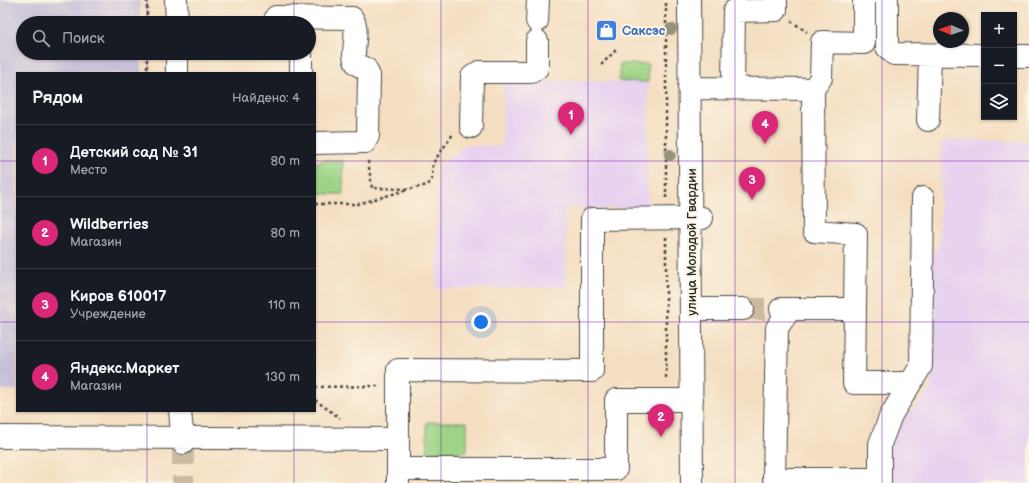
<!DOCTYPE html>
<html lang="ru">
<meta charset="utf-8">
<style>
:root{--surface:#171b24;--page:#242831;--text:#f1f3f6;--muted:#9ea1a6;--line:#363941;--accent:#db2777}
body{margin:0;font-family:"Balsamiq Sans",sans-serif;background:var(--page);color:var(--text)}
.controls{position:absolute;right:12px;top:12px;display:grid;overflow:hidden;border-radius:0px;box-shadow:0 1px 3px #0004}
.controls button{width:36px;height:36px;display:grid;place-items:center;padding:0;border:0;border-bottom:1px solid var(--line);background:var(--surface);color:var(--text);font:20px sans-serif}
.compass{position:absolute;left:933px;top:12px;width:36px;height:36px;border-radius:50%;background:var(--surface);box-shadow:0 1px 3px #0004;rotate:272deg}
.you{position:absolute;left:481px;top:322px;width:14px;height:14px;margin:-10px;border:3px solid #fff;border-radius:50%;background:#1a73e8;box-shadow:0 0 0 6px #1a73e833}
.badge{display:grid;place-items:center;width:26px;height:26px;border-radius:50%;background:var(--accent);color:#fff;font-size:13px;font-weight:700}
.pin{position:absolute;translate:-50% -33px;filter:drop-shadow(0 1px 2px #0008)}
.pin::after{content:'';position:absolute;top:21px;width:14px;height:12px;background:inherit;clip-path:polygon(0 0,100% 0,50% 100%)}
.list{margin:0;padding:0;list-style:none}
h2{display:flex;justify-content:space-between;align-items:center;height:52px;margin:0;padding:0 16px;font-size:17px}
h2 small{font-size:13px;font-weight:400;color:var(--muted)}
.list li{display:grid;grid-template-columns:26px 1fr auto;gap:12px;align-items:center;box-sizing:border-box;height:72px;padding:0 16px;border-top:1px solid var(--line)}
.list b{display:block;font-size:15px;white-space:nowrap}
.list p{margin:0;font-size:13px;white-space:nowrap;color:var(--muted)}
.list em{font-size:13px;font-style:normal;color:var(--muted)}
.icon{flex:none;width:22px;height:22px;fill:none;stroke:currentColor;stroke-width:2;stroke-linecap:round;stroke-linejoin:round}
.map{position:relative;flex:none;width:1029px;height:483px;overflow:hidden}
.search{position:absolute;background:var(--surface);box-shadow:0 1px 3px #0004;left:16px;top:16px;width:300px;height:44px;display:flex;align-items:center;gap:10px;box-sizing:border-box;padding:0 14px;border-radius:22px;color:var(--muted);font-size:15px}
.panel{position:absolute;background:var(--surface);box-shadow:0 1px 3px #0004;left:16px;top:72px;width:300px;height:340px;border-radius:0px}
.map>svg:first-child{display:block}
</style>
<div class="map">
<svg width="1029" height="483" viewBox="0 0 1029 483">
<rect width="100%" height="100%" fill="#fcf5e5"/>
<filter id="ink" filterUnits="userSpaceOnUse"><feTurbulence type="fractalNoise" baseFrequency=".025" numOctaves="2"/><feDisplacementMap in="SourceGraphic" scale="8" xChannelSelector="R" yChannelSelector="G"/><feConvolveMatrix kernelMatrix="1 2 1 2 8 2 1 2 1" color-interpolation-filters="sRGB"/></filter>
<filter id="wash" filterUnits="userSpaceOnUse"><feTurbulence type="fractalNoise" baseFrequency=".012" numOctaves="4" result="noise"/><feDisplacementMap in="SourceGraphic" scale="16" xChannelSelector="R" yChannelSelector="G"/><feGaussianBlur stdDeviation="0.9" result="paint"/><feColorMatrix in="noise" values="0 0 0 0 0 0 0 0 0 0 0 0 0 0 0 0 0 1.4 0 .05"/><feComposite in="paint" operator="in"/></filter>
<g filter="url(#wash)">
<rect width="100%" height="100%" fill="#f4dec1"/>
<path fill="#e7d2ef" d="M504,80L648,82V209L566,208V287L437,289L438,167L465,145L502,146Z
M942,140L1029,141V483H891L890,431L903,420L930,389L932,257L939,243Z"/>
<path fill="#c8bfd8" d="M0,0H140V23H23V53H141V73H17V390H0Z"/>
<path fill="#9dd486" stroke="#648058" d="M620,64H648V82L619,81Z
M325,160L343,161V194H315V163Z
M427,422H467V452H427Z"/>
</g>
<g filter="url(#ink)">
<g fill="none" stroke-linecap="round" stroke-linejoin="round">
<path stroke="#ccbaa3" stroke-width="22" stroke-dasharray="22 11" stroke-linecap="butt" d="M743,309H781
M183,443V483"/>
<defs>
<path id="minor" d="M176,0L177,23
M689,0L692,483
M887,0V47L894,54L984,55
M276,17L352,18C361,30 349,55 357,64C359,66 363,67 366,69L369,76L368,136L365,142L315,143
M537,21L538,0
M177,53V73
M1014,56H1029
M301,73V53
M689,88L813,89L821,78L822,42L864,43V0
M733,88L734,11L776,10V0
M813,89L814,231L856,234L854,383H910
M928,120L930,55
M471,127L472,77L479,72H531L537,68V41
M691,309H743
M781,309H855
M790,309L777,328L774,479H880
M180,411L183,443
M0,437L398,439V483
M398,439V370L592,371V219L702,218
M398,469H616V400H692
M880,483V444L891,415L921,366L923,198"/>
</defs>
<use href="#minor" stroke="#494642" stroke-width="24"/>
<path stroke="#494642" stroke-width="2.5" stroke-dasharray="3 3" stroke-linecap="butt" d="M147,0V23
M791,21L807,32
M147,53V73
M601,65L616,50
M368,161L372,188L409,189L428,185L432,179L433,163L453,134
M666,198V0
M315,204H358L407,190
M666,237V380
M315,387L380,386
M315,400L340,418"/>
<use href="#minor" stroke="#fff" stroke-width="22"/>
</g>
<g fill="#95937b">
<circle cx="671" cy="29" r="6"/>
<circle cx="670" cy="155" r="6"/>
</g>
</g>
<path fill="none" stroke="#7b2cbf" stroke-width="1" stroke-opacity="0.55" d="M147,0V23M294,0V23M441,0V483M588,0V483M735,0V483M882,0V483M147,53V73M294,53V73M0,161H17M315,161H1029M0,322H17M315,322H1029M147,411V483M294,411V483"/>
<defs>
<symbol id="shop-square" viewBox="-11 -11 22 22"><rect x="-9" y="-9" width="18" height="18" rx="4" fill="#3f7fe0" stroke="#fcf5e5"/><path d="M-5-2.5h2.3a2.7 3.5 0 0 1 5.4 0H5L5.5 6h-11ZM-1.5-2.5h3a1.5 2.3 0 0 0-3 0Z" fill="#fff"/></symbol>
</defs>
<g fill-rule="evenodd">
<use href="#shop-square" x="594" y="18" width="25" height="25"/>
</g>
<g text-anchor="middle" stroke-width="4" stroke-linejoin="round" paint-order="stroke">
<g font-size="13" font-weight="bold" fill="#366cbe" stroke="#fcf5e5" text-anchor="start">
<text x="622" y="35">Саксэс</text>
</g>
<g font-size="13" fill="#2b2b2b" stroke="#fcf5e5">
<text transform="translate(691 242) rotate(-90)" y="5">улица Молодой Гвардии</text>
</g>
</g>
</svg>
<div class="controls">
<button>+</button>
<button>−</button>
<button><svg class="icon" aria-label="layers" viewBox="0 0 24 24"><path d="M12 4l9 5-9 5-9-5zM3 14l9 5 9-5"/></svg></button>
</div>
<svg class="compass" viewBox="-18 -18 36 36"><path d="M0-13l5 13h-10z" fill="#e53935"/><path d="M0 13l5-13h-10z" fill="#9ea1a6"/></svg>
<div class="you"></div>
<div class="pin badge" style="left:571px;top:135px">1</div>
<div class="pin badge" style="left:661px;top:437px">2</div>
<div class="pin badge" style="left:752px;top:200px">3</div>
<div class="pin badge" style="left:765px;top:144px">4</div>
<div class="search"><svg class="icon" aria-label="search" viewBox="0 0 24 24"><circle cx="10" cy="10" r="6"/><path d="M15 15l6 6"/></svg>Поиск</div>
<section class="panel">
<h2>Рядом<small>Найдено: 4</small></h2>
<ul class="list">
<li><span class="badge">1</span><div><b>Детский сад № 31</b><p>Место</p></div><em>80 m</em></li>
<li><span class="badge">2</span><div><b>Wildberries</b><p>Магазин</p></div><em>80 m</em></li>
<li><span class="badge">3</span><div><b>Киров 610017</b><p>Учреждение</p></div><em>110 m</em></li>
<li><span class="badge">4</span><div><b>Яндекс.Маркет</b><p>Магазин</p></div><em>130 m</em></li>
</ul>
</section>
</div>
